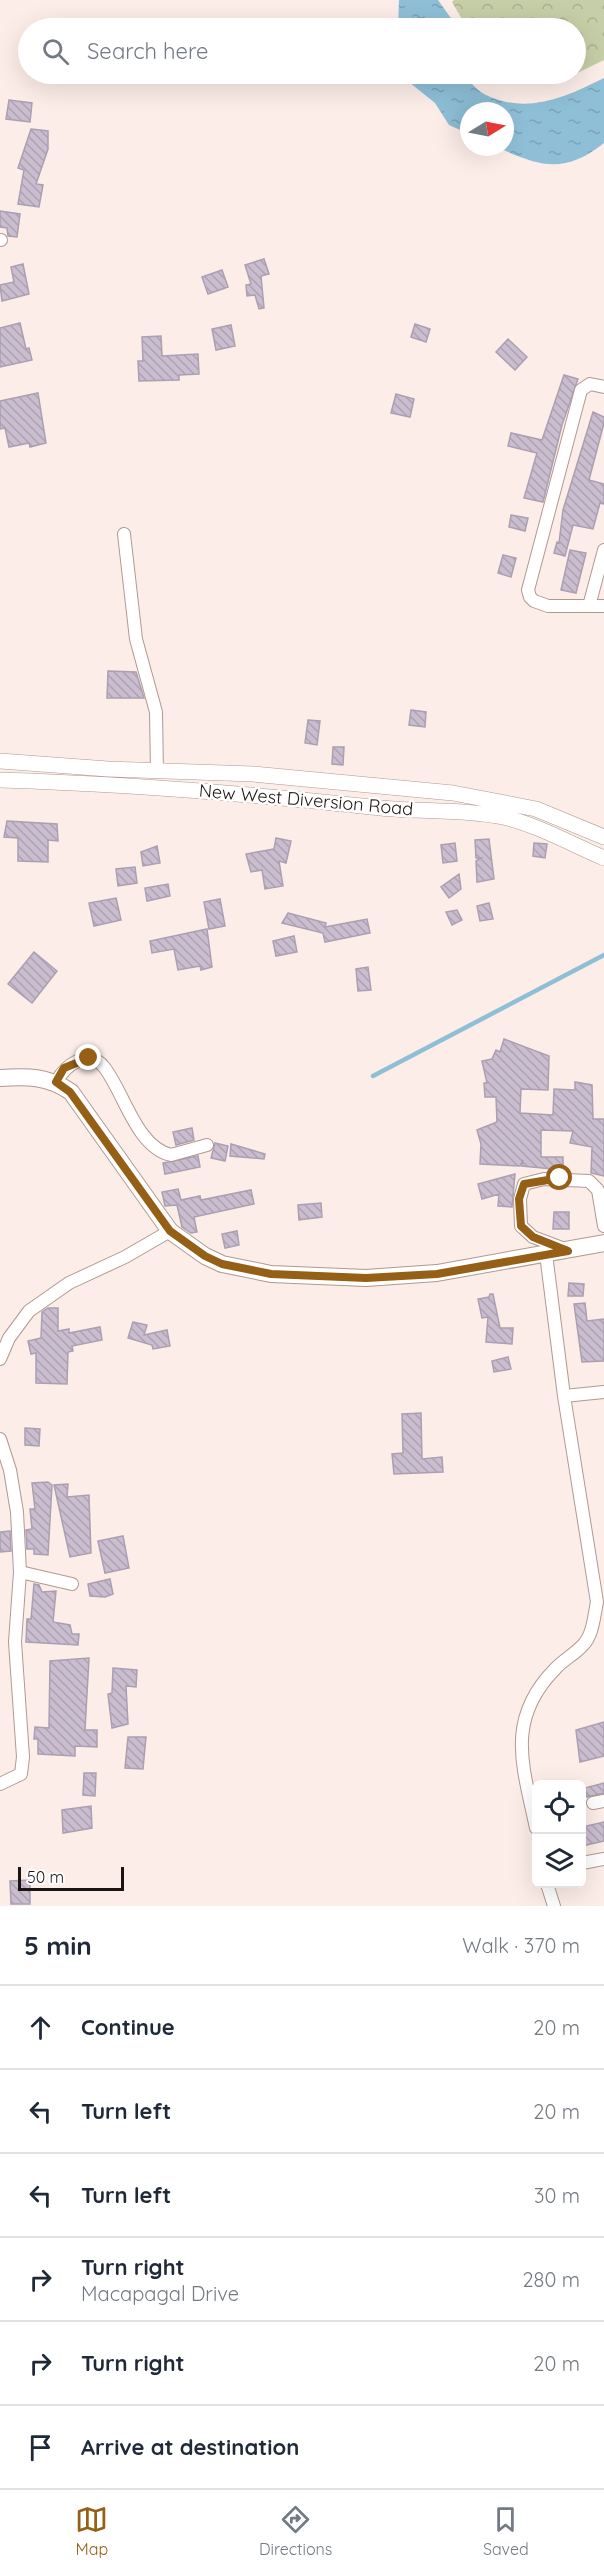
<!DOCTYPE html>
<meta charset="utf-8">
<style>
:root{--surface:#fff;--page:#f6f6f7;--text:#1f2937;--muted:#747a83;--line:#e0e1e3;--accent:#955f16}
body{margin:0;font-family:Quicksand,sans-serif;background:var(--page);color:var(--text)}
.controls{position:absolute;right:18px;bottom:18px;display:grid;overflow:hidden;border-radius:9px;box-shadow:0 6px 24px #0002}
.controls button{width:54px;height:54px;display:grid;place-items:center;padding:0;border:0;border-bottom:2px solid var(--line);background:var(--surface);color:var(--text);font:30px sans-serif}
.compass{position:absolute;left:460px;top:102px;width:54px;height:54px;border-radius:50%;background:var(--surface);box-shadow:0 6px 24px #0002;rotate:80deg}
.scale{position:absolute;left:18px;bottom:15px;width:106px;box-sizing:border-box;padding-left:6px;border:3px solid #1c1411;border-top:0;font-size:16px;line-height:21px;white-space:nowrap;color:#1c1411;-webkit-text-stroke:4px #fff;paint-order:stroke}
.stop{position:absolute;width:18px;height:18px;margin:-14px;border:4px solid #955f16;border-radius:50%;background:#fff}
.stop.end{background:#955f16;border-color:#fff;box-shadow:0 2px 6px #0008}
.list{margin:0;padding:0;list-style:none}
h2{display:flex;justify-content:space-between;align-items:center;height:78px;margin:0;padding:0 24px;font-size:26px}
h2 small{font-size:20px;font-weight:400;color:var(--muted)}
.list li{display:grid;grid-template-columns:39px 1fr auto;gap:18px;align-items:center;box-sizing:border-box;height:84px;padding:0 24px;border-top:2px solid var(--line)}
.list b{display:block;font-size:22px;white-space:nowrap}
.list p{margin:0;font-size:20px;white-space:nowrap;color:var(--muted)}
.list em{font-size:20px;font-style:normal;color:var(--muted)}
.icon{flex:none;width:33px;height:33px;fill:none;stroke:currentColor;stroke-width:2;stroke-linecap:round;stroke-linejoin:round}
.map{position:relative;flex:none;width:604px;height:1906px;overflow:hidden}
.search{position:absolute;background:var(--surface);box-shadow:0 6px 24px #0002;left:18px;right:18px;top:18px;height:66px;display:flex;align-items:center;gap:15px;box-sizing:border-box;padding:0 21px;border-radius:33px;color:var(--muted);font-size:22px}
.sheet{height:582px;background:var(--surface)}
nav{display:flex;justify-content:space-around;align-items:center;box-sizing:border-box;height:84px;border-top:2px solid var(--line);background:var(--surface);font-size:16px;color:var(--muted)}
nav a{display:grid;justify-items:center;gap:3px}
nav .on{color:var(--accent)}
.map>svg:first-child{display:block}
</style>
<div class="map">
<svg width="604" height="1906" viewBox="0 0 604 1906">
<defs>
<pattern id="forest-crowns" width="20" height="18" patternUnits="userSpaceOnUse" patternTransform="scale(1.5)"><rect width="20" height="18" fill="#c6cea7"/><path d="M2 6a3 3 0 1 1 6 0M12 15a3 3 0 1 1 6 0" fill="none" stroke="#aab08f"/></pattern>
<pattern id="water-ripples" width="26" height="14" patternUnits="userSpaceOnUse" patternTransform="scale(1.5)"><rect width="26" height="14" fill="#8ebfd7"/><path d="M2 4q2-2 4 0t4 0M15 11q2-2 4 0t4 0" fill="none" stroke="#7aa3b8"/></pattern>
<pattern id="building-back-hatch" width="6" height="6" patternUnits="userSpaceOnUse" patternTransform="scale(1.5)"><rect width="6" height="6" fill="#cabdd0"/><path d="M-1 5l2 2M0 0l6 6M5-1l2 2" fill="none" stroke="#ada2b2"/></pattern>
</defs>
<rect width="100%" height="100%" fill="#fcede8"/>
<path fill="url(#forest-crowns)" d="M454,0H604V60L557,83L497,82L492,74H576V28H467L452,2Z"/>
<path fill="url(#water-ripples)" d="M399,0H438L458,28H398Z
M399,74H462C469,80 477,91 486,95C527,115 566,97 604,78V143C564,175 539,166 497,147H505V111H469V134L449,125L435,103Z"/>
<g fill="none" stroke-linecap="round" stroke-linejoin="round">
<path stroke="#8ebfd7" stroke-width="4.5" d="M373,1076L604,955"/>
</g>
<path fill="url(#building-back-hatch)" stroke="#ab9fb1" stroke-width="1.5" d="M9,100L32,103L30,122L6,119Z
M31,129L48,131V149L36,184L43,185L39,207L18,204L24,170L18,168Z
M0,211L20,214L17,237L8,236L7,228L0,227Z
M264,259L269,274L261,276L264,308L259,309L255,295L247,296L246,285L251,284L245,265Z
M23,264L29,294L2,301L0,285L14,282L11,267Z
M222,270L228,287L208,294L202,277Z
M20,323L26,349L29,348L32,360L0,367V328Z
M415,324L430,329L426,342L411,337Z
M231,325L235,346L216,350L212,329Z
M161,336L162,356L198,354L199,374L179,375V380L139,381L138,361H143L142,337Z
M508,339L527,357L515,370L496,352Z
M564,375L578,379L562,425L543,502L524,498L537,453L508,446L511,433L542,440Z
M38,393L46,443L30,447L29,443L9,447L5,428L0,429V401Z
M396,394L414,399L410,417L391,413Z
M593,412L604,417V423L589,480L604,484V504L600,503L593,529L573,525L565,556L554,553L557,542L559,543L563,510Z
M511,515L528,518L525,531L509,527Z
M570,550L586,553L576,593L561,590Z
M503,555L516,558L511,577L498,573Z
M108,671L136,672L144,698H107Z
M411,710L426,712L425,727L409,725Z
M308,720L320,721L317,745L305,743Z
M333,747H344L343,765L332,764Z
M7,821L57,824L58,841L48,840V862L18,861V838L4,837Z
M276,838L291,841L286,863L279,861L283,886L265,889L262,870L251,872L246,854L274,849Z
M489,839L494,879L477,882L476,861L481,858H476L475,840Z
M455,843L457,861L443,863L441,845Z
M534,843L547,844L545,858L533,856Z
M157,846L160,863L143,866L141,852Z
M135,867L137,883L118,886L116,869Z
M459,874L461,889L449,898L441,887Z
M168,884L170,896L147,901L145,888Z
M116,898L121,920L94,926L89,903Z
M220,899L225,926L209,929L204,902Z
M489,903L493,919L480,921L477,906Z
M457,910L462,920L452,925L446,912Z
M288,913L326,923L325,927L367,919L370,933L325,942L323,933L282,923Z
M207,929L212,967L201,970L200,966L178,970L174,949L152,953L150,941Z
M294,936L297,952L276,956L273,941Z
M34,952L57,971L32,1003L8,984Z
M368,967L371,990L358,991L356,969Z
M504,1039L549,1056L548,1090L521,1089L520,1113L553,1115L554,1089L575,1090V1082L592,1085L593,1119H604V1176L591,1173L592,1147L570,1143L573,1131L541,1130V1157H563V1170L522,1166L523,1160L520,1166L480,1164L481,1144L477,1130L497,1122L496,1097H485L484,1083H487L482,1061L492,1059L496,1050L500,1052Z
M192,1128L194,1140L176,1145L173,1132Z
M215,1143L228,1146L225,1161L211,1158Z
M231,1144L265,1154L264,1159L230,1156Z
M198,1156L200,1167L165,1174L163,1163Z
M515,1174L512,1207L498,1206L499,1194L482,1199L478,1184Z
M178,1189L181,1200L200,1196L201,1200L251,1190L254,1204L194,1217L197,1232L191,1233L182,1227L177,1205L165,1206L162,1192Z
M321,1203L322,1217L299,1220L298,1205Z
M554,1212H569V1229H553Z
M237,1231L239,1245L225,1248L222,1234Z
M569,1283L584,1284L583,1296H568Z
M490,1294H493L500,1328H513L512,1344L486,1342L488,1317L482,1318L478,1299L489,1297Z
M585,1303L587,1321L604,1319V1361L582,1362L574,1304Z
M48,1308H58V1331L69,1329V1333L100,1327L102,1340L72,1346L73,1351L68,1352L67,1384L36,1383V1353L31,1354L28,1341L41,1338L42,1312Z
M133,1322L147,1325L144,1335L167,1330L170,1346L153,1349L152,1345L128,1338Z
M508,1357L511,1369L494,1372L492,1361Z
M421,1413L422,1459L442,1457L443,1472L394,1474L392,1454L403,1453L402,1414Z
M25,1428L40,1429L39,1446L25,1445Z
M48,1482L52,1485L48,1555L34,1554V1549H27L26,1530L32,1529L30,1509H35L32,1483Z
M68,1484L67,1497L89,1495L90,1526L91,1553L70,1557L54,1485Z
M10,1531L11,1551L0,1552V1532Z
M123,1536L129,1568L105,1573L98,1541Z
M110,1579L113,1594L105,1597L90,1596L88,1584Z
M34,1584L39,1585L42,1592L56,1591L53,1622L70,1625L72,1634H79L78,1645L26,1642L27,1619H31Z
M89,1658L85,1730H97V1747L75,1746V1756L38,1754V1739H34L35,1727L49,1728L50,1661Z
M113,1668L137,1670L136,1687L126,1686L128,1724L112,1728L108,1694L112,1693Z
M604,1722V1756L580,1762L576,1730Z
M128,1737H146L143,1769L125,1768Z
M84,1773H96L95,1796L83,1795Z
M604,1783V1793L587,1797L585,1788Z
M91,1806L92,1828L63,1833L62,1810Z
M604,1822V1841L582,1846V1827Z
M30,1880V1904H11L10,1881Z"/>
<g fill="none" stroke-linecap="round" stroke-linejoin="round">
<defs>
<path id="minor" d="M0,240H1
M604,387L590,384L581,390L528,590L530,597L534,601L548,606H604
M124,534L136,639L156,712L157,771
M589,606L604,550
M56,1082C65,1066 88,1047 104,1067C124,1092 136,1147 171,1155L207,1145
M565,1249L533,1237L521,1226L520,1199L524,1184L544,1179L589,1181L598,1190L604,1226
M0,1359L9,1338L29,1311L69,1283L125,1257L170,1231
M564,1396L604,1392
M0,1439L10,1470L17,1512L20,1572L15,1642L23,1757L21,1774L0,1784
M20,1572L72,1584
M593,1803L604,1801
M536,1828C523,1766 505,1720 555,1669C563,1660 575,1654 583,1645C593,1635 594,1616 597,1602L564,1396L546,1254
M582,1863L604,1859
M547,1884L554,1906"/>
<path id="tertiary" d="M0,761L108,769L253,774L453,793L536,809L604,837
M0,780C127,784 254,794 381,808C421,812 463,809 503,817C538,825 571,844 604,858"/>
<path id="secondary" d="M0,1078C27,1076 48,1076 71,1092L170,1231L205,1256L222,1264L271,1274L366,1278L437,1273L604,1243"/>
</defs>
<use href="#minor" stroke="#b09991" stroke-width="14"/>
<use href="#tertiary" stroke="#b09991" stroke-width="16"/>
<use href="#secondary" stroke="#b09991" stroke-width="18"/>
<use href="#minor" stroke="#fff" stroke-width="12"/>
<use href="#tertiary" stroke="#fff" stroke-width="15"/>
<use href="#secondary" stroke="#fff" stroke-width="16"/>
</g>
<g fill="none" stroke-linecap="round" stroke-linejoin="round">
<path stroke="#955f16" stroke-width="8" d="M89,1058L64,1068L56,1082L70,1092L170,1231L205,1256L222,1264L271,1274L366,1278L437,1274L568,1251L533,1237L521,1226L519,1199L524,1184L560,1178"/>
</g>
<g text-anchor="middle" stroke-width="5" stroke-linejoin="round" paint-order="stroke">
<g font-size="18" fill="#1c1411" stroke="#fff">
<text transform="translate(306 800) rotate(5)" y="6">New West Diversion Road</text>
</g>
</g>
</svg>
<div class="controls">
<button><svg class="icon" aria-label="locate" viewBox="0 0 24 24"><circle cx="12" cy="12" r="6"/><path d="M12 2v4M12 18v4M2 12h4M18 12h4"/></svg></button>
<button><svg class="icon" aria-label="layers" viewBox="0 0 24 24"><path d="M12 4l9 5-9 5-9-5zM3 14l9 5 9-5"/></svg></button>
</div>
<svg class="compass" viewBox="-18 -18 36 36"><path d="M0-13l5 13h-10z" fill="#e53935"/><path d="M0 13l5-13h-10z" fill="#747a83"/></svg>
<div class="scale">50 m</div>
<div class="stop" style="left:560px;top:1178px"></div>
<div class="stop end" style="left:89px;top:1058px"></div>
<div class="search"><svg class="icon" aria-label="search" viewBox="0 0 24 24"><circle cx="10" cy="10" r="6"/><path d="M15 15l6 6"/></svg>Search here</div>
</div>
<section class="sheet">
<h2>5 min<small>Walk · 370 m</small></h2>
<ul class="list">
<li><svg class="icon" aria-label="ahead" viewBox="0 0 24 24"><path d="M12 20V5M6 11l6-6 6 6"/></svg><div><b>Continue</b></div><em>20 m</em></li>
<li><svg class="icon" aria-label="left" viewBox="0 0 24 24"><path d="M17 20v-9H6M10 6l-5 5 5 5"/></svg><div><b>Turn left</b></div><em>20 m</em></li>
<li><svg class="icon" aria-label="left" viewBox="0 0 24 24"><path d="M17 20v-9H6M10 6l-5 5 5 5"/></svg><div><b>Turn left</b></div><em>30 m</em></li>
<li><svg class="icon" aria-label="right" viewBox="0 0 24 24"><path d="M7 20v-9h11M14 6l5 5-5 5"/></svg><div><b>Turn right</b><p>Macapagal Drive</p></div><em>280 m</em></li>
<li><svg class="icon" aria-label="right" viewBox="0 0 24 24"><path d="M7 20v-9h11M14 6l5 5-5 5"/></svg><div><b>Turn right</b></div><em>20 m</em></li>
<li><svg class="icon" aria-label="arrive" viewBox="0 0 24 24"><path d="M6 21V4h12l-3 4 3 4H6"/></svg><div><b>Arrive at destination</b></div></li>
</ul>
</section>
<nav>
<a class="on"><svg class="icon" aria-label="map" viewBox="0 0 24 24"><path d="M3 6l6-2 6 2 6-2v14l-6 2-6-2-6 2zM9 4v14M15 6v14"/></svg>Map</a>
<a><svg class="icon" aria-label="directions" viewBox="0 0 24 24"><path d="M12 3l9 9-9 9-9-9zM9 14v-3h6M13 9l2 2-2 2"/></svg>Directions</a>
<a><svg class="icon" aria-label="saved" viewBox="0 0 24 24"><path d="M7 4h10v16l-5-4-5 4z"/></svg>Saved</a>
</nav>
